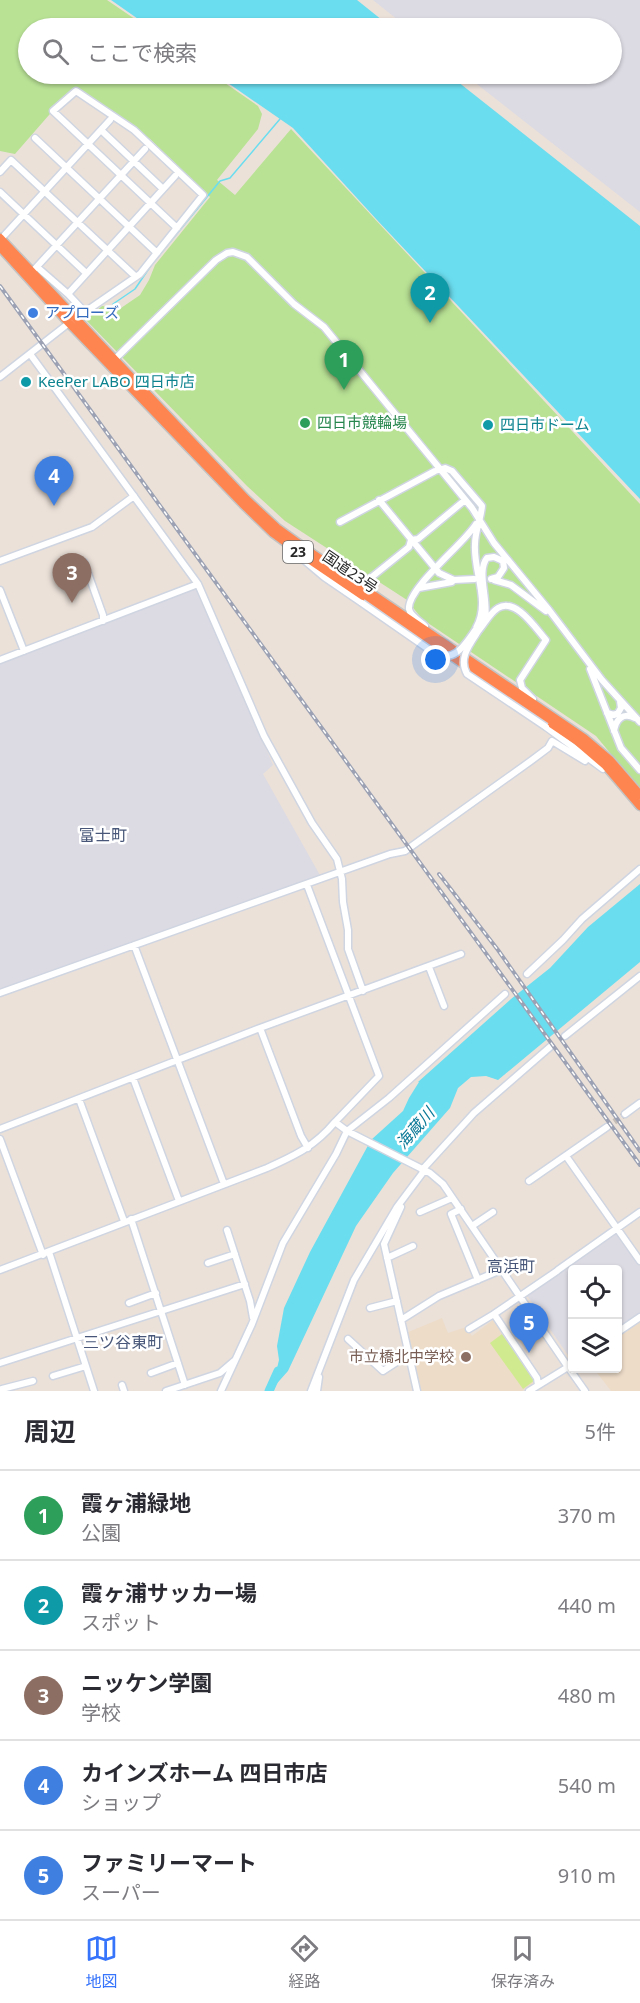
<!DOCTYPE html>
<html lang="ja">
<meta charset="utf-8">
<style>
:root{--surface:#fff;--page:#f7f7f7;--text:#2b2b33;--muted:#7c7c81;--line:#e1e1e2;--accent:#3674fb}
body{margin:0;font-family:"Noto Sans","Noto Sans JP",sans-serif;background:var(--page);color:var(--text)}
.controls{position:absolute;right:18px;bottom:18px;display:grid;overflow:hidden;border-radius:6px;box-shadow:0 2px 4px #0004}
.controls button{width:54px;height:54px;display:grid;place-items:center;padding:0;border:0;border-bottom:2px solid var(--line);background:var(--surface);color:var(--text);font:30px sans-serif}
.you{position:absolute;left:436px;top:660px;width:21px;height:21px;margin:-15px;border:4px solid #fff;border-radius:50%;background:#1a73e8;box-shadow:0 0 0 9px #1a73e833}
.badge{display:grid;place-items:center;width:39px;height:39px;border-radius:50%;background:var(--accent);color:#fff;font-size:20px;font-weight:700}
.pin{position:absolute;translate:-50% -50px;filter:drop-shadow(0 2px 3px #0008)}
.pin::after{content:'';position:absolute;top:32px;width:21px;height:18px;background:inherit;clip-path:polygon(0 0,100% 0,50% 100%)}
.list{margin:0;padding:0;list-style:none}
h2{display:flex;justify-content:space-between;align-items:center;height:78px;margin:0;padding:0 24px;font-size:26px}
h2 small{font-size:20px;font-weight:400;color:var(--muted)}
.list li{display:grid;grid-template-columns:39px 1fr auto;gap:18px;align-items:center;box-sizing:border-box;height:90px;padding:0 24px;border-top:2px solid var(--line)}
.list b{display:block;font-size:22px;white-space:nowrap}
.list p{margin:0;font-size:20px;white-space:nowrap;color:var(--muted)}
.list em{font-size:20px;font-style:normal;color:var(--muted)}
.icon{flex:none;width:33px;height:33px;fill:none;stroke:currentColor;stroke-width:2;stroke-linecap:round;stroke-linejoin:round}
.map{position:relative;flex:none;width:640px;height:1391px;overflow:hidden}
.search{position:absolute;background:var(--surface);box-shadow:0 2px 4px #0004;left:18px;right:18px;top:18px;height:66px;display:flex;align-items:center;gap:15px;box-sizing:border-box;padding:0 21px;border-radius:33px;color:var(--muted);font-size:22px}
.sheet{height:528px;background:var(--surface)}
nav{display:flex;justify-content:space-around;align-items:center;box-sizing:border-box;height:84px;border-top:2px solid var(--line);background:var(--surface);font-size:16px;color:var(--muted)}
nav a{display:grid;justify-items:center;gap:3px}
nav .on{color:var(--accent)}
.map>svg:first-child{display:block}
</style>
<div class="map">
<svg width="640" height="1391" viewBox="0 0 640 1391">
<rect width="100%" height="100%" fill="#ebe1d9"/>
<path fill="#dcdae3" d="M373,0H640V212L464,74H612V28H408Z
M197,588L273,765L263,774L321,877L0,989V664Z
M616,1231L640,1266V1314L618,1330V1270H572V1361L526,1294Z"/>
<path fill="#eddcc8" d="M442,1318L448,1333L466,1327L472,1336L493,1320L535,1379V1382L522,1391H420L406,1333Z
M640,1321V1391H611L594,1369L618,1368V1337Z"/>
<path fill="#b9e295" d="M0,0H107L148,28H28V74H212L258,106L262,114L258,129L217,180L235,195L291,129L640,504V789L596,736L422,619L407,600L285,521L247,486L86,320L102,306L121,308L140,295L149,280L155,265L210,197L150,139L80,91L56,107L15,154L0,151Z"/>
<path fill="#d0ea90" d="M502,1334L535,1380L523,1389L490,1343Z"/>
<path fill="#6addef" d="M111,0H357L392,28H151Z
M215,74H448L640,226V499L377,220L293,128Z
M640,884V962L498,1080L486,1076L471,1077L458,1088L450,1108L393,1173L356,1226L288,1371L272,1389L279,1360L277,1346L284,1308L310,1252L371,1140L403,1111L409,1098L419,1082H418L511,999L550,968L588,927Z"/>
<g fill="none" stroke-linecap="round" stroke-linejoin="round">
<path stroke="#6addef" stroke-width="1.5" d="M113,304L135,289L152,264L220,181L230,178L280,119"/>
<path stroke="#6addef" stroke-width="9" d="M269,1391L278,1371"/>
<path stroke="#c4bcb6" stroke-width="6" stroke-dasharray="6 3" stroke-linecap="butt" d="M607,1127L625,1114"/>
<defs>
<path id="minor" d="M101,130L163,189
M35,138L157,253
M0,172L11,160L136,277
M0,192L86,273
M1,239L110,120
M37,267L68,294L85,312
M32,272L145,149
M68,294L175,176
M30,354L198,584L264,736L312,823L337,859L342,879L343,902L348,930V949L363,991
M114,360L216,260L227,253L233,252L247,257L294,304L324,327L472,508L494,543L549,610L602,680L640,722
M0,377L69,323L140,274L203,195L134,130L76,91L53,111L177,228
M379,500L439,573L454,580L474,579
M340,522L435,471L445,468L452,471L482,506C481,519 475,531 475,544C473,572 491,601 476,628
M411,540L418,539L465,500
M298,555L324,577L362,603
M0,561L92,527L134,496
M84,562L103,615V621
M349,574L360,580H368L409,547L411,540
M494,580L511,585L546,611
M419,588L452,582
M0,590L24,651
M485,619C489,601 476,571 487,558L494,557L503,561L504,568L498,577L491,579
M425,626C420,621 410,616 409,609C407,588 465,543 476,524
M479,630C485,623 490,613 498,608C516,597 536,629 546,640L520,680L522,688L533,699
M0,660L198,584
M590,669L621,748L640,770
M607,713L614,715L618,713L621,708L620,701
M546,727L603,769
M614,731C616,719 623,712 635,718
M307,885L379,1076L335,1122
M134,945L224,1184
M429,967L444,1006
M527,974L563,940L582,919L640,869
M0,993L390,854L405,851L532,760L548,748L552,741L585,761L588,757
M260,1028L301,1136L308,1148
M565,1036L640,976
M133,1078L179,1201
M79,1099L124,1221
M625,1114L640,1103
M0,1129L260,1028L461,954
M0,1139L43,1255
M566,1156L640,1261
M422,1170L474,1113L550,1047
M529,1181L607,1127
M401,1207L384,1244L417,1391
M461,1209L451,1214L478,1280
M420,1212L452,1198
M131,1219L185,1385
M472,1226L493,1212
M227,1230L250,1301L253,1318
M49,1252L94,1391
M387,1258L413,1246
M208,1263L235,1254
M0,1270L267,1168C296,1155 315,1146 335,1122L347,1131L430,1173L443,1184L568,1367L529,1391
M558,1270L640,1212
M129,1303L156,1293
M370,1308L397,1301
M401,1320L439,1296L501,1270
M469,1329L494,1314
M618,1332L640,1317
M348,1339L383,1371L409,1354
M0,1363L245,1284
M572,1364L568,1367L585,1391
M151,1373L178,1363
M53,1376L86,1366
M122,1385L124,1391
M538,1385L537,1378L494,1314L557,1271
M2,1389L33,1381
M166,1391L220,1373L234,1361
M221,1391L252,1324L283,1243L336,1154L347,1131L389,1098L505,994
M311,1391L354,1280L397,1207L424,1171
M317,1391L319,1377"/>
<path id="highway" d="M0,238L246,499L277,528L313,554L584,738L610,760L640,795
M0,247L69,323L243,504L273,533L310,560L577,741L605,765L640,806"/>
</defs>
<use href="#minor" stroke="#cfd5e1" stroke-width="9"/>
<use href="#highway" stroke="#c3c3c3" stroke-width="11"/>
<use href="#minor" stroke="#fff" stroke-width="6"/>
<use href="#highway" stroke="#ff8550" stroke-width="8"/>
<defs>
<path id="rail" d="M0,286L640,1165
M439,874L498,950L640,1151"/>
</defs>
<use href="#rail" stroke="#9ca2b3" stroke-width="4"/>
<use href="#rail" stroke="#fff" stroke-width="1.5" stroke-dasharray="4.5" stroke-linecap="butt"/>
<defs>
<path id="minor-bridge" d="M362,603L434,653C455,664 465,644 476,629
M479,630C470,644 458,658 467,674L546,727"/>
</defs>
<use href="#minor-bridge" stroke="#cfd5e1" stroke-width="9" stroke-linecap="butt"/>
<use href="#minor-bridge" stroke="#fff" stroke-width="6"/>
</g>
<circle fill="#3f7fe0" stroke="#fff" stroke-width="2" cx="33" cy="313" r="6"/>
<g fill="#0f9aa8" stroke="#fff" stroke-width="2">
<circle cx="26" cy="382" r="6"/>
<circle cx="488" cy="425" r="6"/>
</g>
<circle fill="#2e9e5b" stroke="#fff" stroke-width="2" cx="305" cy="423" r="6"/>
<circle fill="#8d6e63" stroke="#fff" stroke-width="2" cx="466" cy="1357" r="6"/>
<g text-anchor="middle" stroke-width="5" stroke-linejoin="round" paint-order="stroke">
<rect fill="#fff" stroke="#686868" stroke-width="1.5" x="283" y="541" width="30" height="22" rx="4.5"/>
<g font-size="14" font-weight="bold" fill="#282828">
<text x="298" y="557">23</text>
</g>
<g font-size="15" fill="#366cbe" stroke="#fff" text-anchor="start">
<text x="45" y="318">アプローズ</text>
</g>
<g font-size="15" fill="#0d838f" stroke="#fff" text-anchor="start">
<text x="38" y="387">KeePer LABO 四日市店</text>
<text x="500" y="430">四日市ドーム</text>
</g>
<g font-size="15" fill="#27864d" stroke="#fff" text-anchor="start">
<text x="317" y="428">四日市競輪場</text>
</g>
<g font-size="15" fill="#282828" stroke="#fff">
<text transform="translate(350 572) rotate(34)" y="5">国道23号</text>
</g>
<g font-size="15" fill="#785e54" stroke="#fff" text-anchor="end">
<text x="454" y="1362">市立橋北中学校</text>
</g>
<g font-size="16" fill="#485779" stroke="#fff">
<text x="103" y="841">富士町</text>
<text x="511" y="1272">高浜町</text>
<text x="123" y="1348">三ツ谷東町</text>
</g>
<g font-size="16" font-style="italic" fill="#0c7a98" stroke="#fff">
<text transform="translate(415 1128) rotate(-49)" y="6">海蔵川</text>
</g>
</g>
</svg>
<div class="controls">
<button><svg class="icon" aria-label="locate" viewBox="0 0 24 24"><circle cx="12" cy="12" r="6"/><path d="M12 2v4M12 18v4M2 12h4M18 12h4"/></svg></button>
<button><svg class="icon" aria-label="layers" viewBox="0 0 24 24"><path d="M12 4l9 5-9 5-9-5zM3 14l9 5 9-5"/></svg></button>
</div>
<div class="you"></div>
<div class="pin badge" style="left:344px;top:390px;background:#2e9e5b">1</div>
<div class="pin badge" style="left:430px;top:323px;background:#0f9aa8">2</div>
<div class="pin badge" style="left:72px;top:603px;background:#8d6e63">3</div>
<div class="pin badge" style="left:54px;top:506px;background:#3f7fe0">4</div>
<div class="pin badge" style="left:529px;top:1353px;background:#3f7fe0">5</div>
<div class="search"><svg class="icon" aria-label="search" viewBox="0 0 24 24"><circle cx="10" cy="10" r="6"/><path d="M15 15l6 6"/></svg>ここで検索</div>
</div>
<section class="sheet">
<h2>周辺<small>5件</small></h2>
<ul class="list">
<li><span class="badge" style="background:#2e9e5b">1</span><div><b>霞ヶ浦緑地</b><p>公園</p></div><em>370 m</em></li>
<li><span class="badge" style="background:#0f9aa8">2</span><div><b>霞ヶ浦サッカー場</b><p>スポット</p></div><em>440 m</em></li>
<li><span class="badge" style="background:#8d6e63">3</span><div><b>ニッケン学園</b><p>学校</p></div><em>480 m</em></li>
<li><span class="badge" style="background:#3f7fe0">4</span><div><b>カインズホーム 四日市店</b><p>ショップ</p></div><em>540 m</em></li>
<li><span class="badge" style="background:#3f7fe0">5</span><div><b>ファミリーマート</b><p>スーパー</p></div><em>910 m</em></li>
</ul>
</section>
<nav>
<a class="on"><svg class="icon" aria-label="map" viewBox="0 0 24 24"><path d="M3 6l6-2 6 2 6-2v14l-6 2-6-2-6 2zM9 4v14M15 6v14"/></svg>地図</a>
<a><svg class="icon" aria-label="directions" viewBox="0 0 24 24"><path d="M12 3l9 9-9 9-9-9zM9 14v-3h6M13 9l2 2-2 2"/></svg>経路</a>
<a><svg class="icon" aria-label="saved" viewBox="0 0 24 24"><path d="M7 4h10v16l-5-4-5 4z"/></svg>保存済み</a>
</nav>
